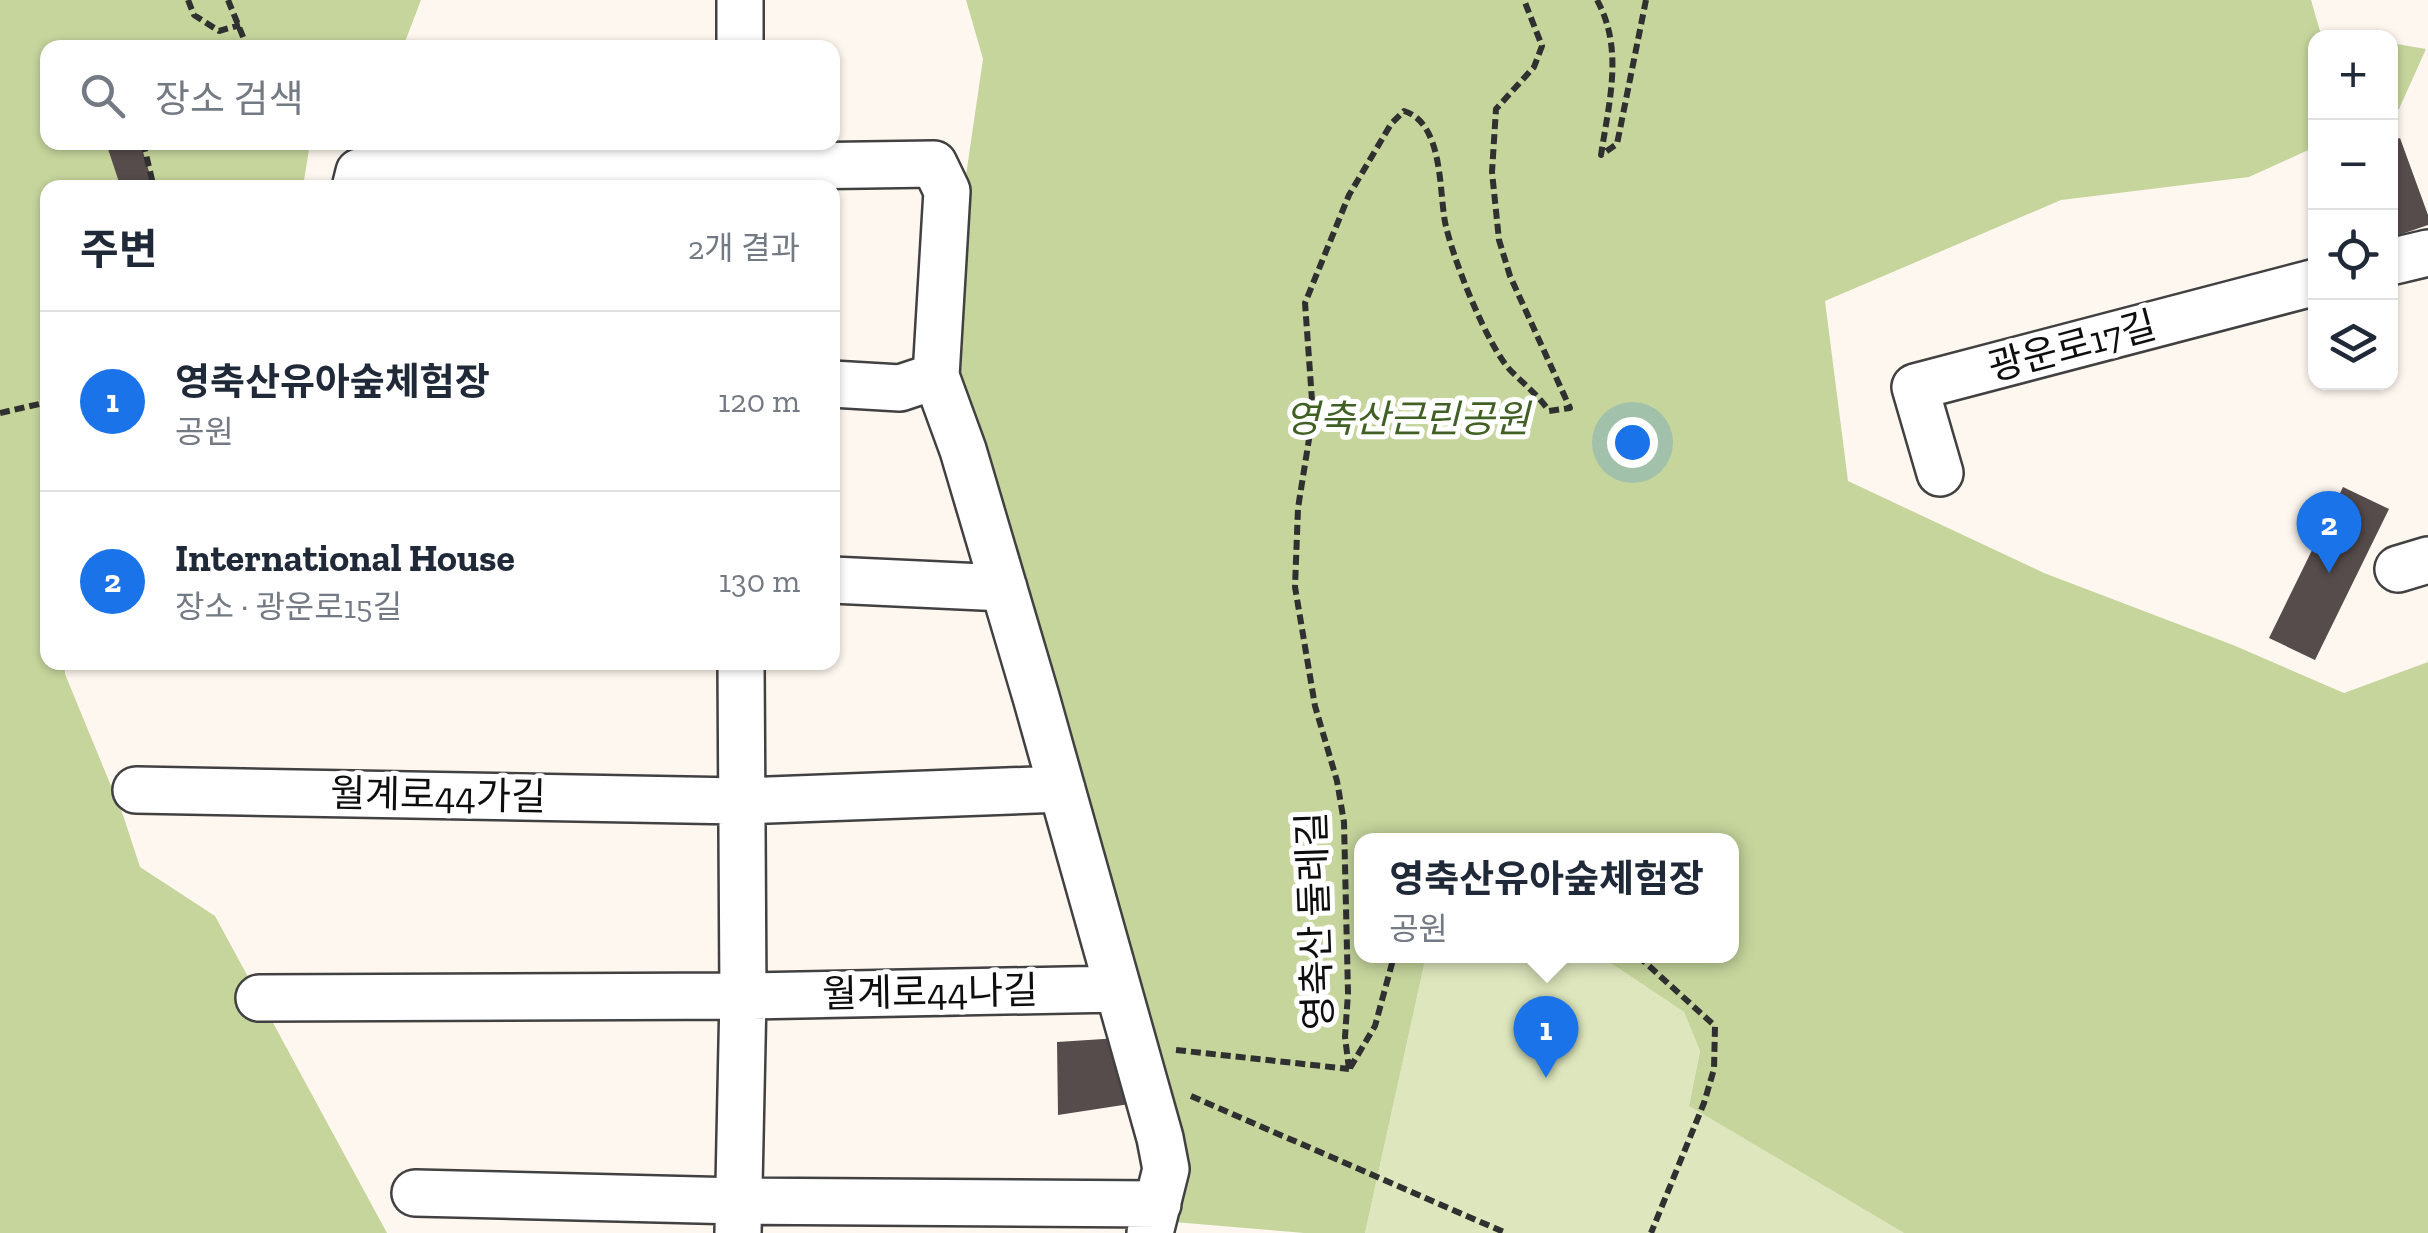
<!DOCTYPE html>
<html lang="ko">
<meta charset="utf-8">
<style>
:root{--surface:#fff;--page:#f2f2f3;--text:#1f2937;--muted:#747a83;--line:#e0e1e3;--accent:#1a73e8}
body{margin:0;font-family:"Zilla Slab","Noto Sans KR",serif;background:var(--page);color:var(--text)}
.controls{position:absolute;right:30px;top:30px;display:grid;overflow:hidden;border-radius:20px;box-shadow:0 2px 8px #0004}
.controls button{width:90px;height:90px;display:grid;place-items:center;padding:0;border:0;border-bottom:2px solid var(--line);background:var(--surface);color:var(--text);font:50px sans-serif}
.you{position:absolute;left:1632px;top:442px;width:35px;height:35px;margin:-25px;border:8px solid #fff;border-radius:50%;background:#1a73e8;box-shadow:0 0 0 15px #1a73e833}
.badge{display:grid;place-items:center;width:65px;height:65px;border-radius:50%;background:var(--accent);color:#fff;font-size:32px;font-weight:700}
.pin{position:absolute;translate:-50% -82px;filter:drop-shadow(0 2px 5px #0008)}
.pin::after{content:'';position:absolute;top:52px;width:35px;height:30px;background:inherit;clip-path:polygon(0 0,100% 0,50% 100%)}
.popup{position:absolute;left:1354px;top:833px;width:385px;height:130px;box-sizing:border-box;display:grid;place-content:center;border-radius:20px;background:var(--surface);filter:drop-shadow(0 2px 8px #0005);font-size:32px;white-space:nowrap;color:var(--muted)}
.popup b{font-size:38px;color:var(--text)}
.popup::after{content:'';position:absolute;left:50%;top:100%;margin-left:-20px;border:20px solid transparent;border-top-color:var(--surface)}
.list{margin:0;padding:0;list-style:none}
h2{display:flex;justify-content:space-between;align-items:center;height:130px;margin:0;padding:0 40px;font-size:42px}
h2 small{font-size:32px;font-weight:400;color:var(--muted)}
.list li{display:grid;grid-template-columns:65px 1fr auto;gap:30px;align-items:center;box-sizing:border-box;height:180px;padding:0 40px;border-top:2px solid var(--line)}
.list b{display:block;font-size:38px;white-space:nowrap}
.list p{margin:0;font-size:32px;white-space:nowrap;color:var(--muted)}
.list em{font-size:32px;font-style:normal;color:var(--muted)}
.icon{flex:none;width:55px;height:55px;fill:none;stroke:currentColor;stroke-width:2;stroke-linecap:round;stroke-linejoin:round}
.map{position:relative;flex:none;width:2428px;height:1233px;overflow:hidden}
.search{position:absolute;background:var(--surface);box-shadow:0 2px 8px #0004;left:40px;top:40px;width:800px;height:110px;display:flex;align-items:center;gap:25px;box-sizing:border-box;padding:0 35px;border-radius:20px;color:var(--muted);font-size:38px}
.panel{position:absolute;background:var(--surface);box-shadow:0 2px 8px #0004;left:40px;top:180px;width:800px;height:490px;border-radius:20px}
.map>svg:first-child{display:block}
</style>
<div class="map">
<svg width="2428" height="1233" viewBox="0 0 2428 1233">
<rect width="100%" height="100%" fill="#fef7f0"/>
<path fill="#dde6bc" d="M1426,956H1600L1684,1012L1700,1051L1689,1106L1904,1233H1365Z"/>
<path fill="#c5d59c" d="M0,0H421L403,47L48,48V142L310,143L303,187L48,188V662L65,663V674L123,815L140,867L215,916L387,1233H0Z
M966,0H2311L2320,31L2356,37L2316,38L2315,147L2249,177L2061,200L1825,301L1848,481L2044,573L2233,645L2344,693L2428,662V1233H1904L1689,1106L1700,1051L1684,1012L1600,956H1731V840H1361V956H1426L1365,1233H1304L1174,1222L954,373L964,189L983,59Z
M2391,43L2426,49L2399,109L2391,112Z"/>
<path fill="#564c4b" d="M2400,138L2428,215V225L2390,238V142Z
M118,142H140L154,188H121L107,146Z
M2343,487L2389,509L2315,660L2269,638Z
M1119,1038L1136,1103L1058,1115L1057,1042Z"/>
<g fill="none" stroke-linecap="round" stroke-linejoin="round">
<defs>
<path id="street" d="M740,0V48
M355,188L359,172L934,164L947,191L936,376L900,388L832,384
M2390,262L2428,253
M936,376L963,450L1036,697L1160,1138L1166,1169L1150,1233
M1940,473L1915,387L2316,282
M2398,569L2428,560
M832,580L1004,588
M136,790L740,801L1062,789
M259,998L743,996L1118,989
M415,1193L739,1201L1158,1204
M738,1233L743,996L741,662"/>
</defs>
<use href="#street" stroke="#414141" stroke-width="50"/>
<path stroke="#303030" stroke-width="6" stroke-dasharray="10 5" stroke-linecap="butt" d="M188,0L194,15L219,31L240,25
M228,0L246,44L244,48
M1597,0C1624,49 1609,102 1601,155L1617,144L1646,0
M143,142L154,188
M0,413L48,402
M1638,956L1715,1026L1714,1069L1704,1103L1651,1233
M1176,1050L1349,1069
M1350,1068L1375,1026L1394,956
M1349,1069L1345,1037L1348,993L1344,822L1337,781L1315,706L1295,587L1298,508L1313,414L1305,303L1349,195L1391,124L1404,111C1443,123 1439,189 1445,222C1452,257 1487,346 1511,371C1525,385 1537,394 1549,411L1570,408L1510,276L1499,240L1492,172L1496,109L1534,67L1542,46L1524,0
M1191,1096L1506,1233"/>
<use href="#street" stroke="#fff" stroke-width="45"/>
</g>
<g text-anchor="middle" stroke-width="10" stroke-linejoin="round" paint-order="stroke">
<g font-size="38" fill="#0e0e0e" stroke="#fff">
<text transform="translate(2072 346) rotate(-15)" y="13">광운로17길</text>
<text transform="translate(438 795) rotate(1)" y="13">월계로44가길</text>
<text transform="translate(1315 921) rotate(-92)" y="13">영축산 둘레길</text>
<text transform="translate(930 992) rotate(-1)" y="13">월계로44나길</text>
</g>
<g font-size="38" font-style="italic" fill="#406123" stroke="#fff">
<text x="1407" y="432">영축산근린공원</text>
</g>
</g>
</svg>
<div class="controls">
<button>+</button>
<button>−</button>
<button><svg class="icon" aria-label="locate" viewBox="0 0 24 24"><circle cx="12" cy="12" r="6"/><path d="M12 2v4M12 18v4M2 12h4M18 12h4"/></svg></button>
<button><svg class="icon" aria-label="layers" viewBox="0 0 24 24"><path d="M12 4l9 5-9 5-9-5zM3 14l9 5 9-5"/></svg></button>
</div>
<div class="you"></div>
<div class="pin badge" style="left:1546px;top:1078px">1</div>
<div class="popup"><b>영축산유아숲체험장</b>공원</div>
<div class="pin badge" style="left:2329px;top:573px">2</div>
<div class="search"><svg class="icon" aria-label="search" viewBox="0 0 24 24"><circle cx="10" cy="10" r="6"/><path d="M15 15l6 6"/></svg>장소 검색</div>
<section class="panel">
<h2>주변<small>2개 결과</small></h2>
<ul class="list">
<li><span class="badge">1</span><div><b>영축산유아숲체험장</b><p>공원</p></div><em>120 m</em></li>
<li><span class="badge">2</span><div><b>International House</b><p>장소 · 광운로15길</p></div><em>130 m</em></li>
</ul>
</section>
</div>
